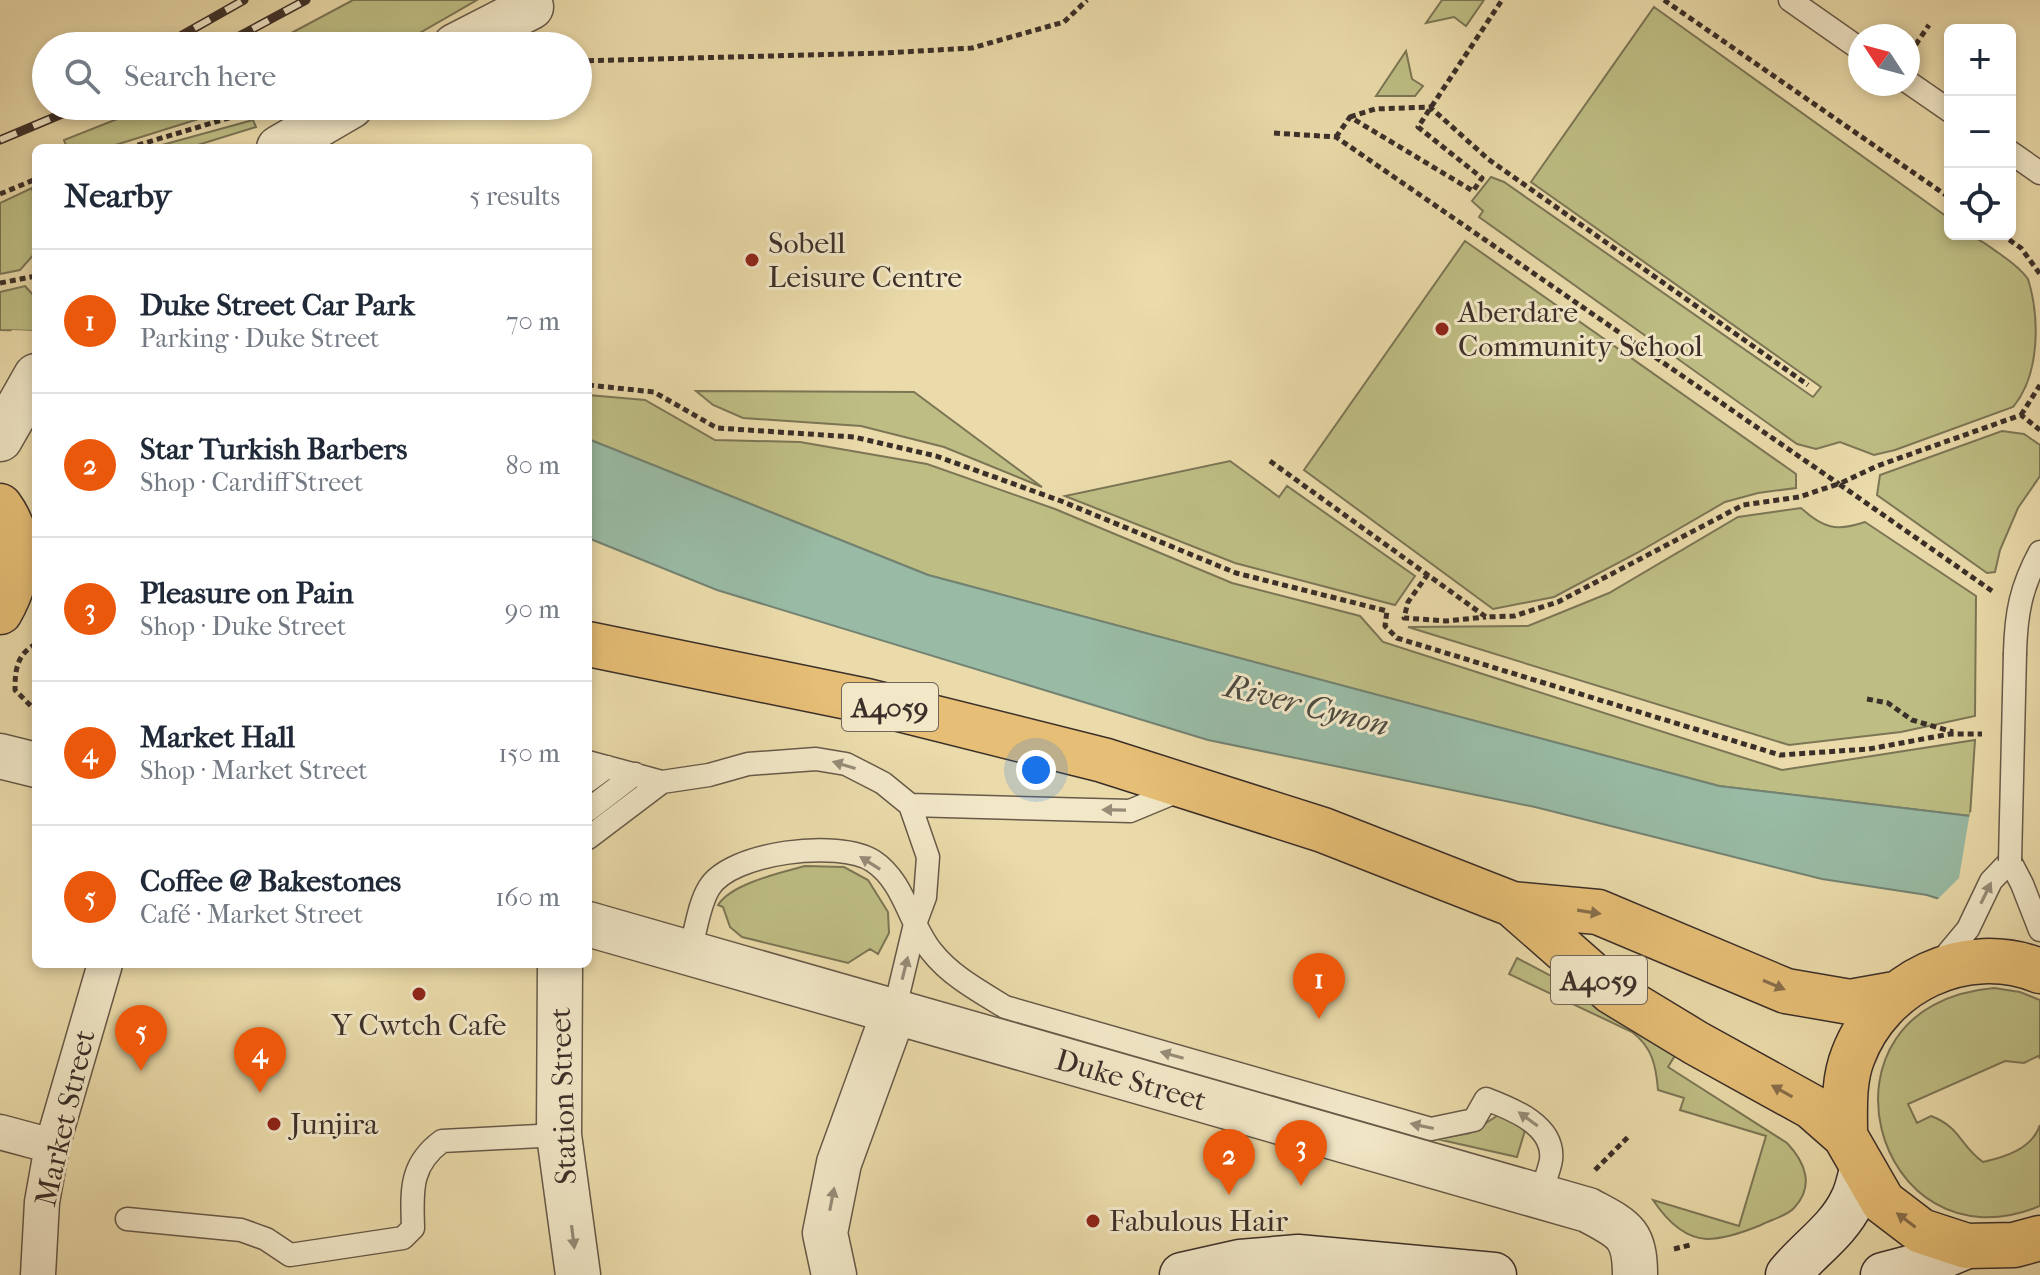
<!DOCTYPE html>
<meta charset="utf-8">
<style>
:root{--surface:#fff;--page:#f6f6f7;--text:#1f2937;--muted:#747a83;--line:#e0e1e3;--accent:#ea580c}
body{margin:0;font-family:"IM FELL French Canon",serif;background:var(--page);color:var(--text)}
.controls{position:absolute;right:24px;top:24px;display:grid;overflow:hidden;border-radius:12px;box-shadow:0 4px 12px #0003}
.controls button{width:72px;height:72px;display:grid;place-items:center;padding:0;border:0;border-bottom:2px solid var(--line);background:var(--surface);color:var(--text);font:40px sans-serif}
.compass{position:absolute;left:1848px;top:24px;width:72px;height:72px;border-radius:50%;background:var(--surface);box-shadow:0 4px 12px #0003;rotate:306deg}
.you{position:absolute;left:1036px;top:770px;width:28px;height:28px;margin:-20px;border:6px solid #fff;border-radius:50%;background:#1a73e8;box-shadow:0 0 0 12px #1a73e833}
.badge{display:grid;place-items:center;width:52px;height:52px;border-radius:50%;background:var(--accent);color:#fff;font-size:26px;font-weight:700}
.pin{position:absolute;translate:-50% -66px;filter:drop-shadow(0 2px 4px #0008)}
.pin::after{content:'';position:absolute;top:42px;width:28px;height:24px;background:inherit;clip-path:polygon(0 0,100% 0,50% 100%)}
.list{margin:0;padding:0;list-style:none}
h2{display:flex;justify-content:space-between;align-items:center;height:104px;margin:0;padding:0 32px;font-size:34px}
h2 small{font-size:26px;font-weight:400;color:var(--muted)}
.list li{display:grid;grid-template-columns:52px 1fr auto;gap:24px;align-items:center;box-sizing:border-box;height:144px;padding:0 32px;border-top:2px solid var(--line)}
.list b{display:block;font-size:30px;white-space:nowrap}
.list p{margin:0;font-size:26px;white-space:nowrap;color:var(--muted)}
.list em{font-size:26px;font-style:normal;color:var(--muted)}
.icon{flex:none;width:44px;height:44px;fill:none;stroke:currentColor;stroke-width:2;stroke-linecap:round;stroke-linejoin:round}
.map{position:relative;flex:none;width:2040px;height:1275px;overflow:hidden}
.search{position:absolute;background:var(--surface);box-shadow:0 4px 12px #0003;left:32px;top:32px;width:560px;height:88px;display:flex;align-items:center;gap:20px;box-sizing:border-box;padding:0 28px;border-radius:44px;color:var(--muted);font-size:30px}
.panel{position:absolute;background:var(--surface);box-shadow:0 4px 12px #0003;left:32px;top:144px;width:560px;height:824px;border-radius:12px}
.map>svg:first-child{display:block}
</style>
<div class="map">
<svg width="2040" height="1275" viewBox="0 0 2040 1275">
<rect width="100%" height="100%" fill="#ebdbaa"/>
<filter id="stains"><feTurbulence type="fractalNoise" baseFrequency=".0025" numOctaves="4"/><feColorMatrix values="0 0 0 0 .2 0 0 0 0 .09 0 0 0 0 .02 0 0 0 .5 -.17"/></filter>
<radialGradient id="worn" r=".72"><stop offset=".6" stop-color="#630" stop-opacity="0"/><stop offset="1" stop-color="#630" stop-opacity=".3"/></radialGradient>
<path fill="#bebe84" stroke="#7c7656" stroke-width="2" d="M353,0H477L397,46H267Z
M1442,0H1484L1466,26L1454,17L1426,23Z
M1654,7L1950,219V234C1975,234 1980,240 2000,254C2010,261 2021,269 2028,279C2040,318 2040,375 2013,407L1895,450L1874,455L1840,442L1816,449L1797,444L1479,217L1483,211L1472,201L1491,177L1504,182L1813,397L1821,387L1531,182Z
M1406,51L1412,79L1423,86L1415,96H1376Z
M150,106H240L106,148H67L64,140Z
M253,120L256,127L188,148H151Z
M32,188L36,207V252L20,270L0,274V203Z
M1465,241L1796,474V488L1758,493L1725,502L1637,553L1554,597L1493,609L1304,470Z
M25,286L36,298L34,331L0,330V292Z
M696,391L914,392L1042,487L944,447L861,426L743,418L713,405Z
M588,395L645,400L715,440L800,442L927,464L1055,509L1232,583L1360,616L1383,642L1782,770L1975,740L1970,816L1719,786L928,575L588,439Z
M2002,431L2024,434L2040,445V476L2018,508L2000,550L1995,572L1987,573L1877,495L1880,475Z
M1230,461L1279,497L1287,486L1415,576L1395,605L1235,563L1065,496Z
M1801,508C1823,528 1836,532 1865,522L1976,596L1975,716L1901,732L1789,745L1408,627L1528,626L1609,593L1738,517Z
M805,866L844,867L868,880L888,912L889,933L878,954L870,949L848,963L742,937L730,927L723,907L718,905C732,883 781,873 805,866Z
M1517,958L1638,1022L1679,1049L1668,1067L1787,1143C1805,1162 1815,1186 1794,1208C1787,1216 1770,1220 1761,1225C1744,1232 1725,1239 1707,1239C1683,1238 1665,1218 1653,1200L1739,1226L1766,1136L1680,1110L1684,1098L1658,1090C1656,1065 1652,1047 1632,1032L1509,974Z
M1994,988L2020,992L2040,1000V1058L2038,1056L2024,1063L2005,1061L1908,1104L1917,1123L1931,1116C1962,1128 1959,1145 1983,1162C2005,1157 2032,1149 2040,1125V1206C1873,1275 1800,1005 1994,988Z
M1497,1116H1508L1525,1130L1517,1157L1437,1139L1470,1133Z"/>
<path fill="#99bba5" stroke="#738373" stroke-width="2" d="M588,439L928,575L1719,786L1970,816L2040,837V932L1927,895L1822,879L1535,807L1208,740L717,590L588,538Z"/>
<path fill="#ebdbaa" d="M12,330L36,331V404L0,401V347Z
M1970,812L2040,832V936L1935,902L1959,878Z"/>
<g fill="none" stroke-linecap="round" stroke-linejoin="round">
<defs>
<path id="service" d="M1790,0L1860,49
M1908,82L1950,111
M2010,152L2040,173
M2015,653C2016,613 2021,587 2040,552
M588,762L662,782L709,775L748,764L816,759L846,764L883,783L910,805L928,857L925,897L915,924L894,1012
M588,781L607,767
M910,805L1130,811L1183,789
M588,810L635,774
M588,838L662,782
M689,952C696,933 698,906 709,888C730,852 839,839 873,861C905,882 909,924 932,952C951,976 979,991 1005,1007L1431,1129L1474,1120L1486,1099C1512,1109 1555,1125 1551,1160C1549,1172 1543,1185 1539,1196
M1938,965L1968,929L1991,881L2010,861L2022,884L2040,930
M127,1219L241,1230L266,1239L290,1255L403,1238L413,1228C412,1192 409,1165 442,1141L559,1135"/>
<path id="pedestrian" d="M0,1132L52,1146
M38,1275L42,1202L52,1146L105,964"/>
<path id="minor" d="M455,46L531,7
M279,148L351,106
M0,439L36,376
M0,756L36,765
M588,924L1588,1210C1623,1229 1635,1232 1635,1275
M560,964L559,1135L578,1275
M834,1275L825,1233L839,1163L894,1012"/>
<path id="secondary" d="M1182,1275L1240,1262L1298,1257L1494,1275
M1788,1275C1808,1250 1838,1231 1852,1201C1857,1192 1859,1180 1862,1170
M1883,1275L1921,1265L1967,1246"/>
<path id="primary" d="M0,506C25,540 20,577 0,612
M588,644L867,701L1103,760L1323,830L1512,904L1598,912L1786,991L1850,1002L1895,994
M1512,904L1612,992L1696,1043L1812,1107L1845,1136L1883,1202L1921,1231L1967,1246L2014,1245L2040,1238
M1845,1136C1845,1109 1843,1081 1853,1056C1881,982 1965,941 2040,971"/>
</defs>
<use href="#service" stroke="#675a49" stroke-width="25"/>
<use href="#pedestrian" stroke="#675a49" stroke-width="37"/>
<use href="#minor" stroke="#675a49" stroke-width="47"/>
<use href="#secondary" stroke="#3b2f29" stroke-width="47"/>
<use href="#primary" stroke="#3b2f29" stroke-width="47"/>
<path stroke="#3b2f29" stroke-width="5" stroke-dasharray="6 4" stroke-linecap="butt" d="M1664,0L1950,198
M1910,53L1929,25
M578,61L884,53L972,48L1064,22L1087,0
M1350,117L1375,109L1430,107L1488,159L1808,385
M1274,133L1336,137L1839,484
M1336,137L1350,117L1473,191L1482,178L1418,127L1502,0
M128,148L259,109
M0,194L36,179
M2001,234L2021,248L2040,274
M0,283L36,276
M588,385L654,392L717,428L854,437L936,456L1061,501L1236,573L1387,611L1385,626L1397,638L1780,755L1869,749L1950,734H1982
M2021,415L2040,385
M1270,461L1486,617L1514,616L1558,602L1743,505L1799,497L1838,484
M1428,574L1408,602L1404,618L1446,621L1486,617
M1992,591L1839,484L1877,466L2021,415L2040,430
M36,644C17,654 15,669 15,690L36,711
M1867,699L1888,703L1912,720L1953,732
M1595,1170L1628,1137
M1674,1249L1690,1245"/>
<use href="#service" stroke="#f2e8c8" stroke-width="22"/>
<use href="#pedestrian" stroke="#f2e8c8" stroke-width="34"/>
<use href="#minor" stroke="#f2e8c8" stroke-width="44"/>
<use href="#secondary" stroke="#f2e8c8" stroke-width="44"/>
<use href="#primary" stroke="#e6be75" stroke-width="44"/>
<defs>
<path id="rail" d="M163,46L244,0
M221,46L306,0
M0,140L81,106"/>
</defs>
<use href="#rail" stroke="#3b2f29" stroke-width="9"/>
<use href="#rail" stroke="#f2e8c8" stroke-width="6" stroke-dasharray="18" stroke-linecap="butt"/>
<defs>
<path id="service-bridge" d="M2010,861L2015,653"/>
</defs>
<use href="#service-bridge" stroke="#675a49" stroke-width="25" stroke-linecap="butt"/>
<use href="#service-bridge" stroke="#f2e8c8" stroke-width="22"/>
</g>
<defs><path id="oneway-solid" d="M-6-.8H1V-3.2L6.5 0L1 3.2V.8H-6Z" transform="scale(2)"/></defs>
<g fill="#968c78">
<use href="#oneway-solid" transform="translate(844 765) rotate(-163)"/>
<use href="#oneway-solid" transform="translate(1114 810) rotate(-179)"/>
<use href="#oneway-solid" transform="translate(870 863) rotate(-148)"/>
<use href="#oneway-solid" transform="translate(1986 893) rotate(-64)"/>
<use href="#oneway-solid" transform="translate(905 968) rotate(-76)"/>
<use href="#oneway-solid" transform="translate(1172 1055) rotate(-164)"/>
<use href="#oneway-solid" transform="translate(1528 1119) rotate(-144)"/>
<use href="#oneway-solid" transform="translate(1422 1126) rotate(-168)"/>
<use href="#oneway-solid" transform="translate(832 1199) rotate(-79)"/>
<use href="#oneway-solid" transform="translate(573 1237) rotate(83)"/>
</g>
<g fill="#886f4b">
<use href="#oneway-solid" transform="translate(1589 912) rotate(9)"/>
<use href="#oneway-solid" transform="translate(1774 985) rotate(23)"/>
<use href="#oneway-solid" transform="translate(1782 1091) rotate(-151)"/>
<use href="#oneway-solid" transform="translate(1906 1220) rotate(-143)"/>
</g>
<g fill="#8f2418" stroke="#f2e8c8" stroke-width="3">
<circle cx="752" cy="260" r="8"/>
<circle cx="1442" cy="329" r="8"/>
<circle cx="419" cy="994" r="8"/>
<circle cx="274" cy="1124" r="8"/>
<circle cx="1093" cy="1221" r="8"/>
</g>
<g text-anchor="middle" stroke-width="6" stroke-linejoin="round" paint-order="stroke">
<g fill="#f2e8c8" stroke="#726659" stroke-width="2">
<rect x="842" y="683" width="96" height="48" rx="6"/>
<rect x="1551" y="956" width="96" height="48" rx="6"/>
</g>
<g font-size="28" font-weight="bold" fill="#3b2f29">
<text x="890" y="717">A4059</text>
<text x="1599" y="990">A4059</text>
</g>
<g font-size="30" fill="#3b2f29" stroke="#f2e8c8" text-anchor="start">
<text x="768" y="253">Sobell<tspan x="768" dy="34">Leisure Centre</tspan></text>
<text x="1458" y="322">Aberdare<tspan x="1458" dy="34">Community School</tspan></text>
<text x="419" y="1035" text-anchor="middle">Y Cwtch Cafe</text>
<text x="290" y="1134">Junjira</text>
<text x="1109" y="1231">Fabulous Hair</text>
</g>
<g font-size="30" fill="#3b2f29" stroke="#f2e8c8">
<text transform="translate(1131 1080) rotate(16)" y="10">Duke Street</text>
<text transform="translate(563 1096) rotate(-92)" y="10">Station Street</text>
<text transform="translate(65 1118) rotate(-77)" y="10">Market Street</text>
</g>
<g font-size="32" font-style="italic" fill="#4e4b42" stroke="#f2e8c8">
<text transform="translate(1307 705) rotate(14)" y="11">River Cynon</text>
</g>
</g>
<rect width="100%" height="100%" filter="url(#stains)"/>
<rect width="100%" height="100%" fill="url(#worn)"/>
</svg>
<div class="controls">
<button>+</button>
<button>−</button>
<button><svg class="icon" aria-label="locate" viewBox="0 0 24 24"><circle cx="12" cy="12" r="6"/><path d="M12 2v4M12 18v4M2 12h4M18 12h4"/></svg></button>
</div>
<svg class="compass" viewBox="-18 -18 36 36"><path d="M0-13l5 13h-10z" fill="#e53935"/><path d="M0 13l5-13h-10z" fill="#747a83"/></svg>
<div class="you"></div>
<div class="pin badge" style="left:1319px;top:1019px">1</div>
<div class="pin badge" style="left:1229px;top:1195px">2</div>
<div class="pin badge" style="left:1301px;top:1186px">3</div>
<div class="pin badge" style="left:260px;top:1093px">4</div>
<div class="pin badge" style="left:141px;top:1071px">5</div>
<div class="search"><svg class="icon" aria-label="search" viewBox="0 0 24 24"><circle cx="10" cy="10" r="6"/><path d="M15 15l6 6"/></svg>Search here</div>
<section class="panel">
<h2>Nearby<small>5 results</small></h2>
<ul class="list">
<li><span class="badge">1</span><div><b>Duke Street Car Park</b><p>Parking · Duke Street</p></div><em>70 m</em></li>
<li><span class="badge">2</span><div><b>Star Turkish Barbers</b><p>Shop · Cardiff Street</p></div><em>80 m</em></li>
<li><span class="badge">3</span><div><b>Pleasure on Pain</b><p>Shop · Duke Street</p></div><em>90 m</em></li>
<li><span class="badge">4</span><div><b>Market Hall</b><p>Shop · Market Street</p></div><em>150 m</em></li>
<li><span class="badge">5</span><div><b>Coffee @ Bakestones</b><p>Café · Market Street</p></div><em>160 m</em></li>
</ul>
</section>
</div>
